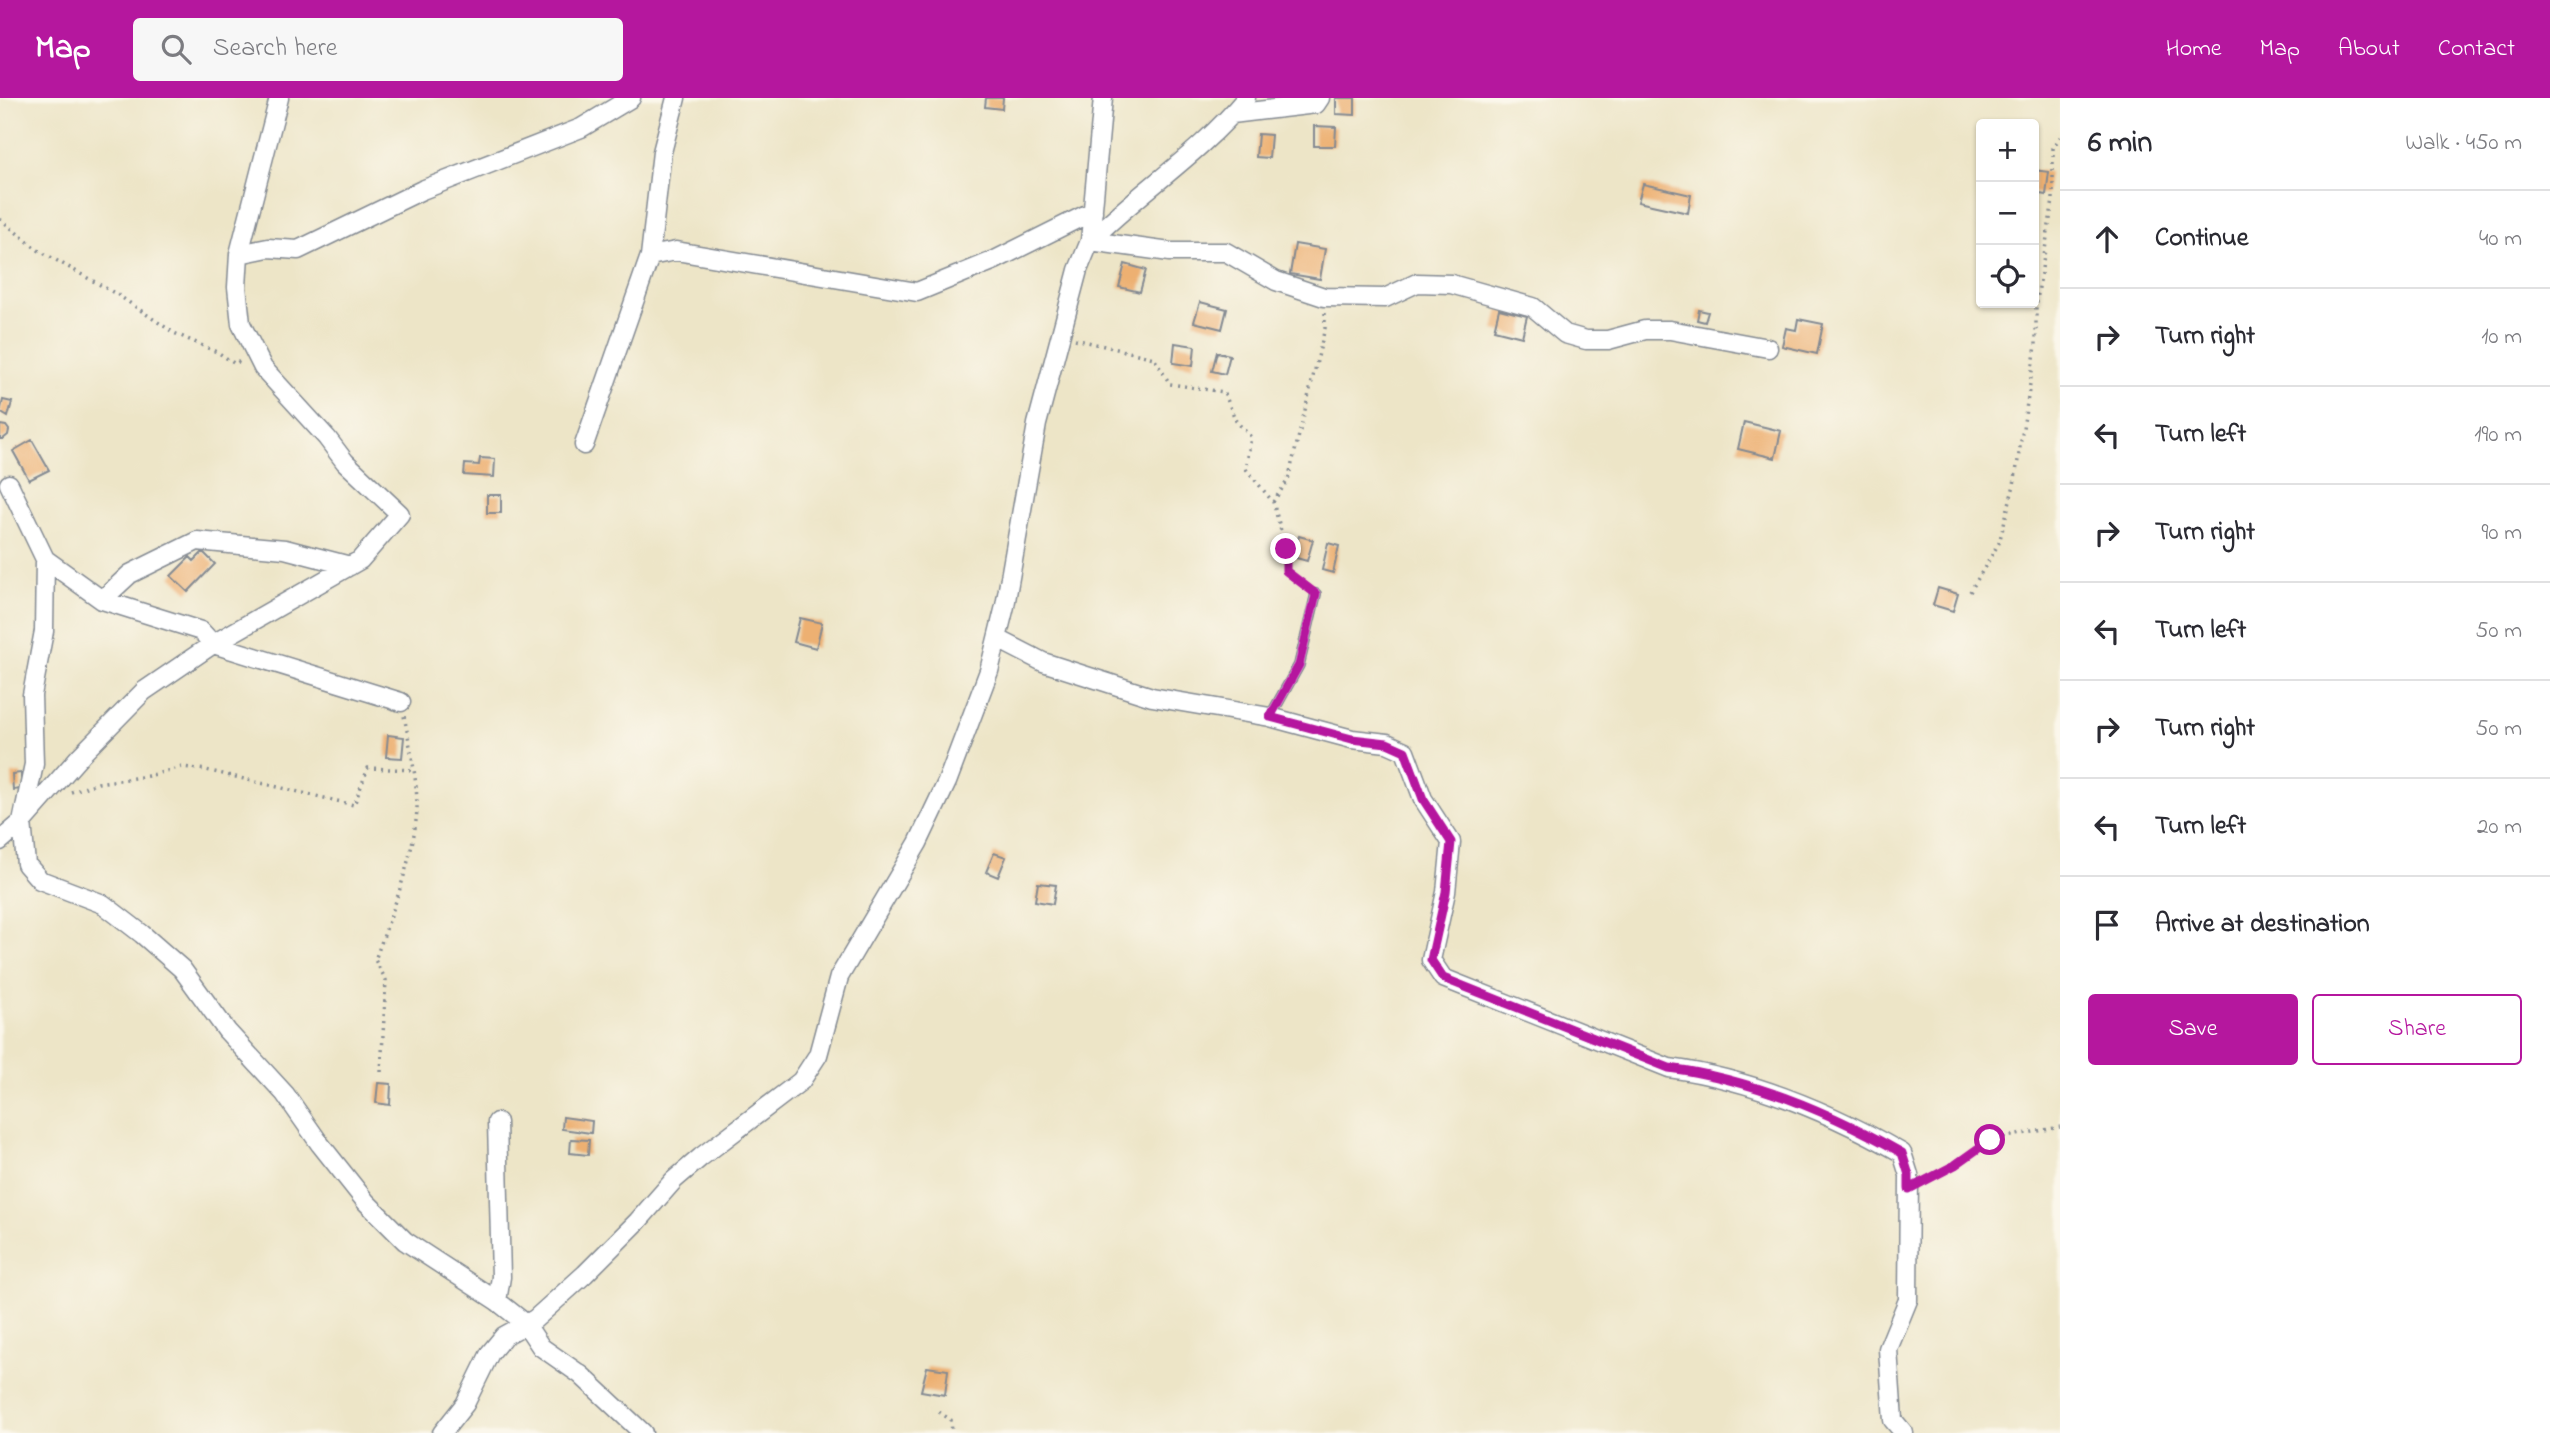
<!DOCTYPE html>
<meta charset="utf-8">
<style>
:root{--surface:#fff;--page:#f7f7f7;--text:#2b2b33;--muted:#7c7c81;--line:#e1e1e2;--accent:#b5179e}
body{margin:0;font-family:"Indie Flower",sans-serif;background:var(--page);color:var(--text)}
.controls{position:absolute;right:21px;top:21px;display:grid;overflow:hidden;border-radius:7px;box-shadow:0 2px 5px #0004}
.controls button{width:63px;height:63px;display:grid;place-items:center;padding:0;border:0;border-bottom:2px solid var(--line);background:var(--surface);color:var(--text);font:35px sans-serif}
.stop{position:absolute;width:21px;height:21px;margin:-16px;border:5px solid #b5179e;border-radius:50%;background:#fff}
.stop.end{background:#b5179e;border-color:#fff;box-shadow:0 2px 7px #0008}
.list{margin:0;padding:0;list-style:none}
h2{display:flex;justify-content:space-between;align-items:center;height:91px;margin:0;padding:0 28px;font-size:30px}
h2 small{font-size:23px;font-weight:400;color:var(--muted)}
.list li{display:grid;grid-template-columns:46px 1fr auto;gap:21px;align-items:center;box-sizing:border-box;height:98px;padding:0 28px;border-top:2px solid var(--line)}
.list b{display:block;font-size:26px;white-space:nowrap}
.list em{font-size:23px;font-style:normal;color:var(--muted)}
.actions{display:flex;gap:14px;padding:21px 28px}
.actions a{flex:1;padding:16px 0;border:2px solid var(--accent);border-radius:7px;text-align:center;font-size:24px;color:var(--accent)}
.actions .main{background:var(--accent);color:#fff}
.icon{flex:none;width:38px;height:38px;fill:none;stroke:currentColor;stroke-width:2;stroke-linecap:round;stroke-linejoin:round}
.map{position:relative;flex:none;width:2060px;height:1335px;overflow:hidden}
header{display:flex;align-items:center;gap:42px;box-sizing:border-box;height:98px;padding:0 35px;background:var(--accent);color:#fff}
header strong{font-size:33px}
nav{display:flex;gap:38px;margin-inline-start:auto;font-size:24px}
.search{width:490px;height:63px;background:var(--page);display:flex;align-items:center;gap:18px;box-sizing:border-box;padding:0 24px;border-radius:7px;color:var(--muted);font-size:26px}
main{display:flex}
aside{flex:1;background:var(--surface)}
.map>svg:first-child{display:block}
</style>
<header>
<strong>Map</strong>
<div class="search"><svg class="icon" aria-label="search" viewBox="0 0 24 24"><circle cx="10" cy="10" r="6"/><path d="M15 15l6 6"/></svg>Search here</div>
<nav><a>Home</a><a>Map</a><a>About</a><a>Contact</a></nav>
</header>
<main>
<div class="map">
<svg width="2060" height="1335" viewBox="0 0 2060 1335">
<rect width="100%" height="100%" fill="#fbf7ec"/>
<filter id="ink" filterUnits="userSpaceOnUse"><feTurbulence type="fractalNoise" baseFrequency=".0143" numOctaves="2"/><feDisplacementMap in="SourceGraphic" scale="14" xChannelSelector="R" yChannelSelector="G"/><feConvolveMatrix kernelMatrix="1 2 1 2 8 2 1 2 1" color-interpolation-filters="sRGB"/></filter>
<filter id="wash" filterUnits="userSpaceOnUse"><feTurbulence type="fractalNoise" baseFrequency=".00686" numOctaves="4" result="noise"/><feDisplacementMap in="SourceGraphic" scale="28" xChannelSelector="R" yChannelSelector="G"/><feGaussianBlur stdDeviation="1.57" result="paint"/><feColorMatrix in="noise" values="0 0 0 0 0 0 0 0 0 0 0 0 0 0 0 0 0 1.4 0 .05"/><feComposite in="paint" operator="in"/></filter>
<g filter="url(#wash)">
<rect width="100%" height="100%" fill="#ede5c7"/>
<g id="blocks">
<path fill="#edb072" d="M986,0H1003L1002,11L985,9Z
M1336,0H1355V17L1336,16Z
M1314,28L1336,29L1335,48H1314Z
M1258,36L1271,37L1269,60L1256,59Z
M2034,72L2049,74L2046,97L2034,95Z
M1643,86L1691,97L1688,115L1638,104Z
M1295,146L1325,151L1320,181L1290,176Z
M1125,166L1146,172L1140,194L1119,189Z
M1200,204L1227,211L1222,231L1194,224Z
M1499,211L1527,218L1522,239L1494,232Z
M1699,212L1708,214L1705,224L1697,222Z
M1798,221L1823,226L1817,256L1782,248L1786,230L1796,232Z
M1175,245L1195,248L1193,268L1173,265Z
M1217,254L1230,257L1225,276L1212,273Z
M3,302L12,304L8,319L0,314Z
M1744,324L1781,333L1775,360L1738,351Z
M0,327L6,328L9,332L8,337L3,341H0Z
M32,342L49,372L29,382L13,353Z
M480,360L495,361L494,379L464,377L465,366L479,367Z
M487,397H501V415H487Z
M1299,438L1313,442L1307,463L1293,459Z
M1328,445L1339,448L1333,475L1322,472Z
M203,454L215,466L188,494L171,478L190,459L194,463Z
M1938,490L1958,496L1953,513L1933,507Z
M800,520L822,525L816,550L794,544Z
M388,637L404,639L402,660L386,659Z
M21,675V691L13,692L12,676Z
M994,755L1006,759L998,779L986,774Z
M1038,785L1056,787L1053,806L1035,803Z
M378,985L391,986L390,1007L376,1005Z
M563,1019L592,1023L591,1035L562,1031Z
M571,1041L589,1042L588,1057L570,1055Z
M927,1269L948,1272L945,1297L921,1293Z"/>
</g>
</g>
<g filter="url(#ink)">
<use href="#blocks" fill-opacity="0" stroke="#848a92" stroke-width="2"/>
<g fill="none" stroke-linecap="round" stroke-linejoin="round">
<defs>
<path id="lane" d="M1270,619L1299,567L1316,496"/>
<path id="street" d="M1232,16L1316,6L1320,0
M1090,143L1170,154H1226L1276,183L1324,199L1385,200L1417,185L1451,186L1533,209L1565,236L1586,242H1608L1645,232H1670L1768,250
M1090,143C1140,93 1201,55 1246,0
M239,156L268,150L298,152L422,92L581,30L631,0
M650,158L662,54L676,0
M584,347L650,158L676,153L917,194L995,162L1093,113
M9,386L45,461L44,533L32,597L34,666L22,724L26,766L40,782L103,806L142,836L182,871L227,933L285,996L320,1046L366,1104L405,1143L497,1203L525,1225L541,1249L581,1277L643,1335
M45,461L102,502L201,533L213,546L401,604
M102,502L130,476L197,443L285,451L350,468
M998,541L1043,564L1152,599L1270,619L1352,641L1387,645L1405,653L1423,701L1451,744L1446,794L1431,862L1443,880L1669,970C1751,981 1830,1014 1902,1055L1909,1077L1908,1202L1888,1251L1893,1322L1904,1335
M0,743L22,724L81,657L144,593L213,546L360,462L400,416L345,364L327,340L263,270L241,226L237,189L239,156L279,0
M497,1203L501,1179L497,1024
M442,1335L465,1306L490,1255L504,1238L535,1221L585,1176L638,1123L674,1082L701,1059L801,983L818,957L839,879L918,745L947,684L989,573L1005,508L1037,326L1078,172L1090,143L1103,0"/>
</defs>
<use href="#lane" stroke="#848a92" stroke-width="12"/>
<use href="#street" stroke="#848a92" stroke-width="21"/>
<path stroke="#848a92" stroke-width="3.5" stroke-dasharray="2 5" stroke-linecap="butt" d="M0,121L38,152L118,197L174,235L219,255L235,266L242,262
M1075,241L1154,260L1170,286L1224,294L1236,323L1251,339L1246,371L1273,404L1286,451V473L1306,489
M1273,404L1288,382L1325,230V215
M1970,494L1999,445L2014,387L2036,248V208L2053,102V50L2060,39
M71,694L98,685L148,678L182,669L206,672L354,707L368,670L413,672
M381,974L386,882L375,862C391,817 415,757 417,710C417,679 410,648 404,618
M1925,1083L1955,1067L1990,1042L2060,1029
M939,1314L951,1322L952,1335"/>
<use href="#lane" stroke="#fff" stroke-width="9"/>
<use href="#street" stroke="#fff" stroke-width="18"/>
</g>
</g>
<g fill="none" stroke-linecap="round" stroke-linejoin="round" filter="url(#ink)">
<path stroke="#b5179e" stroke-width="9" d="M1286,451V473L1316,496L1299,567L1270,619L1352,641L1387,645L1405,653L1423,701L1451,744L1446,794L1431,862L1443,880L1669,970C1751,981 1830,1014 1902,1055L1909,1077V1091L1955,1067L1990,1042"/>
</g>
</svg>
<div class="controls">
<button>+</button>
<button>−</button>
<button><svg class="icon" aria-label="locate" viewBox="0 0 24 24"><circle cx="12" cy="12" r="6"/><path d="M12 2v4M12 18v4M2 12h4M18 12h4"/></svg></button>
</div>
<div class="stop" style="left:1990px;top:1042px"></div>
<div class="stop end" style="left:1286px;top:451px"></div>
</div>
<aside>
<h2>6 min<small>Walk · 450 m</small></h2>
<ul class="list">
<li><svg class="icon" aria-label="ahead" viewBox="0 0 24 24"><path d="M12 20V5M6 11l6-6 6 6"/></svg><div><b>Continue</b></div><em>40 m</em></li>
<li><svg class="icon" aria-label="right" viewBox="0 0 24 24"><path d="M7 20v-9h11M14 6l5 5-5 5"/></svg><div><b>Turn right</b></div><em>10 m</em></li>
<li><svg class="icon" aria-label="left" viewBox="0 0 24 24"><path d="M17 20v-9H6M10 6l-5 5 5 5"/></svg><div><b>Turn left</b></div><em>190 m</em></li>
<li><svg class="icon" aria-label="right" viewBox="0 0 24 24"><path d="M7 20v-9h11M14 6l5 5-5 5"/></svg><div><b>Turn right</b></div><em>90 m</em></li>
<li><svg class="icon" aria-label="left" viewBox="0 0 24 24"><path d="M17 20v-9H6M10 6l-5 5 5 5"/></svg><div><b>Turn left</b></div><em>50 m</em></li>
<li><svg class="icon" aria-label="right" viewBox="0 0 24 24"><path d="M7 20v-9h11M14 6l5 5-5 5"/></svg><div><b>Turn right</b></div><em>50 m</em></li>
<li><svg class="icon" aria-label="left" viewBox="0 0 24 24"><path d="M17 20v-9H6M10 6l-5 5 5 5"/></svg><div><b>Turn left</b></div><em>20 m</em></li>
<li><svg class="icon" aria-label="arrive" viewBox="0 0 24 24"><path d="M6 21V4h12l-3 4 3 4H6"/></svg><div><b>Arrive at destination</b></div></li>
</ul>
<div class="actions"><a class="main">Save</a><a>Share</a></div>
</aside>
</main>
